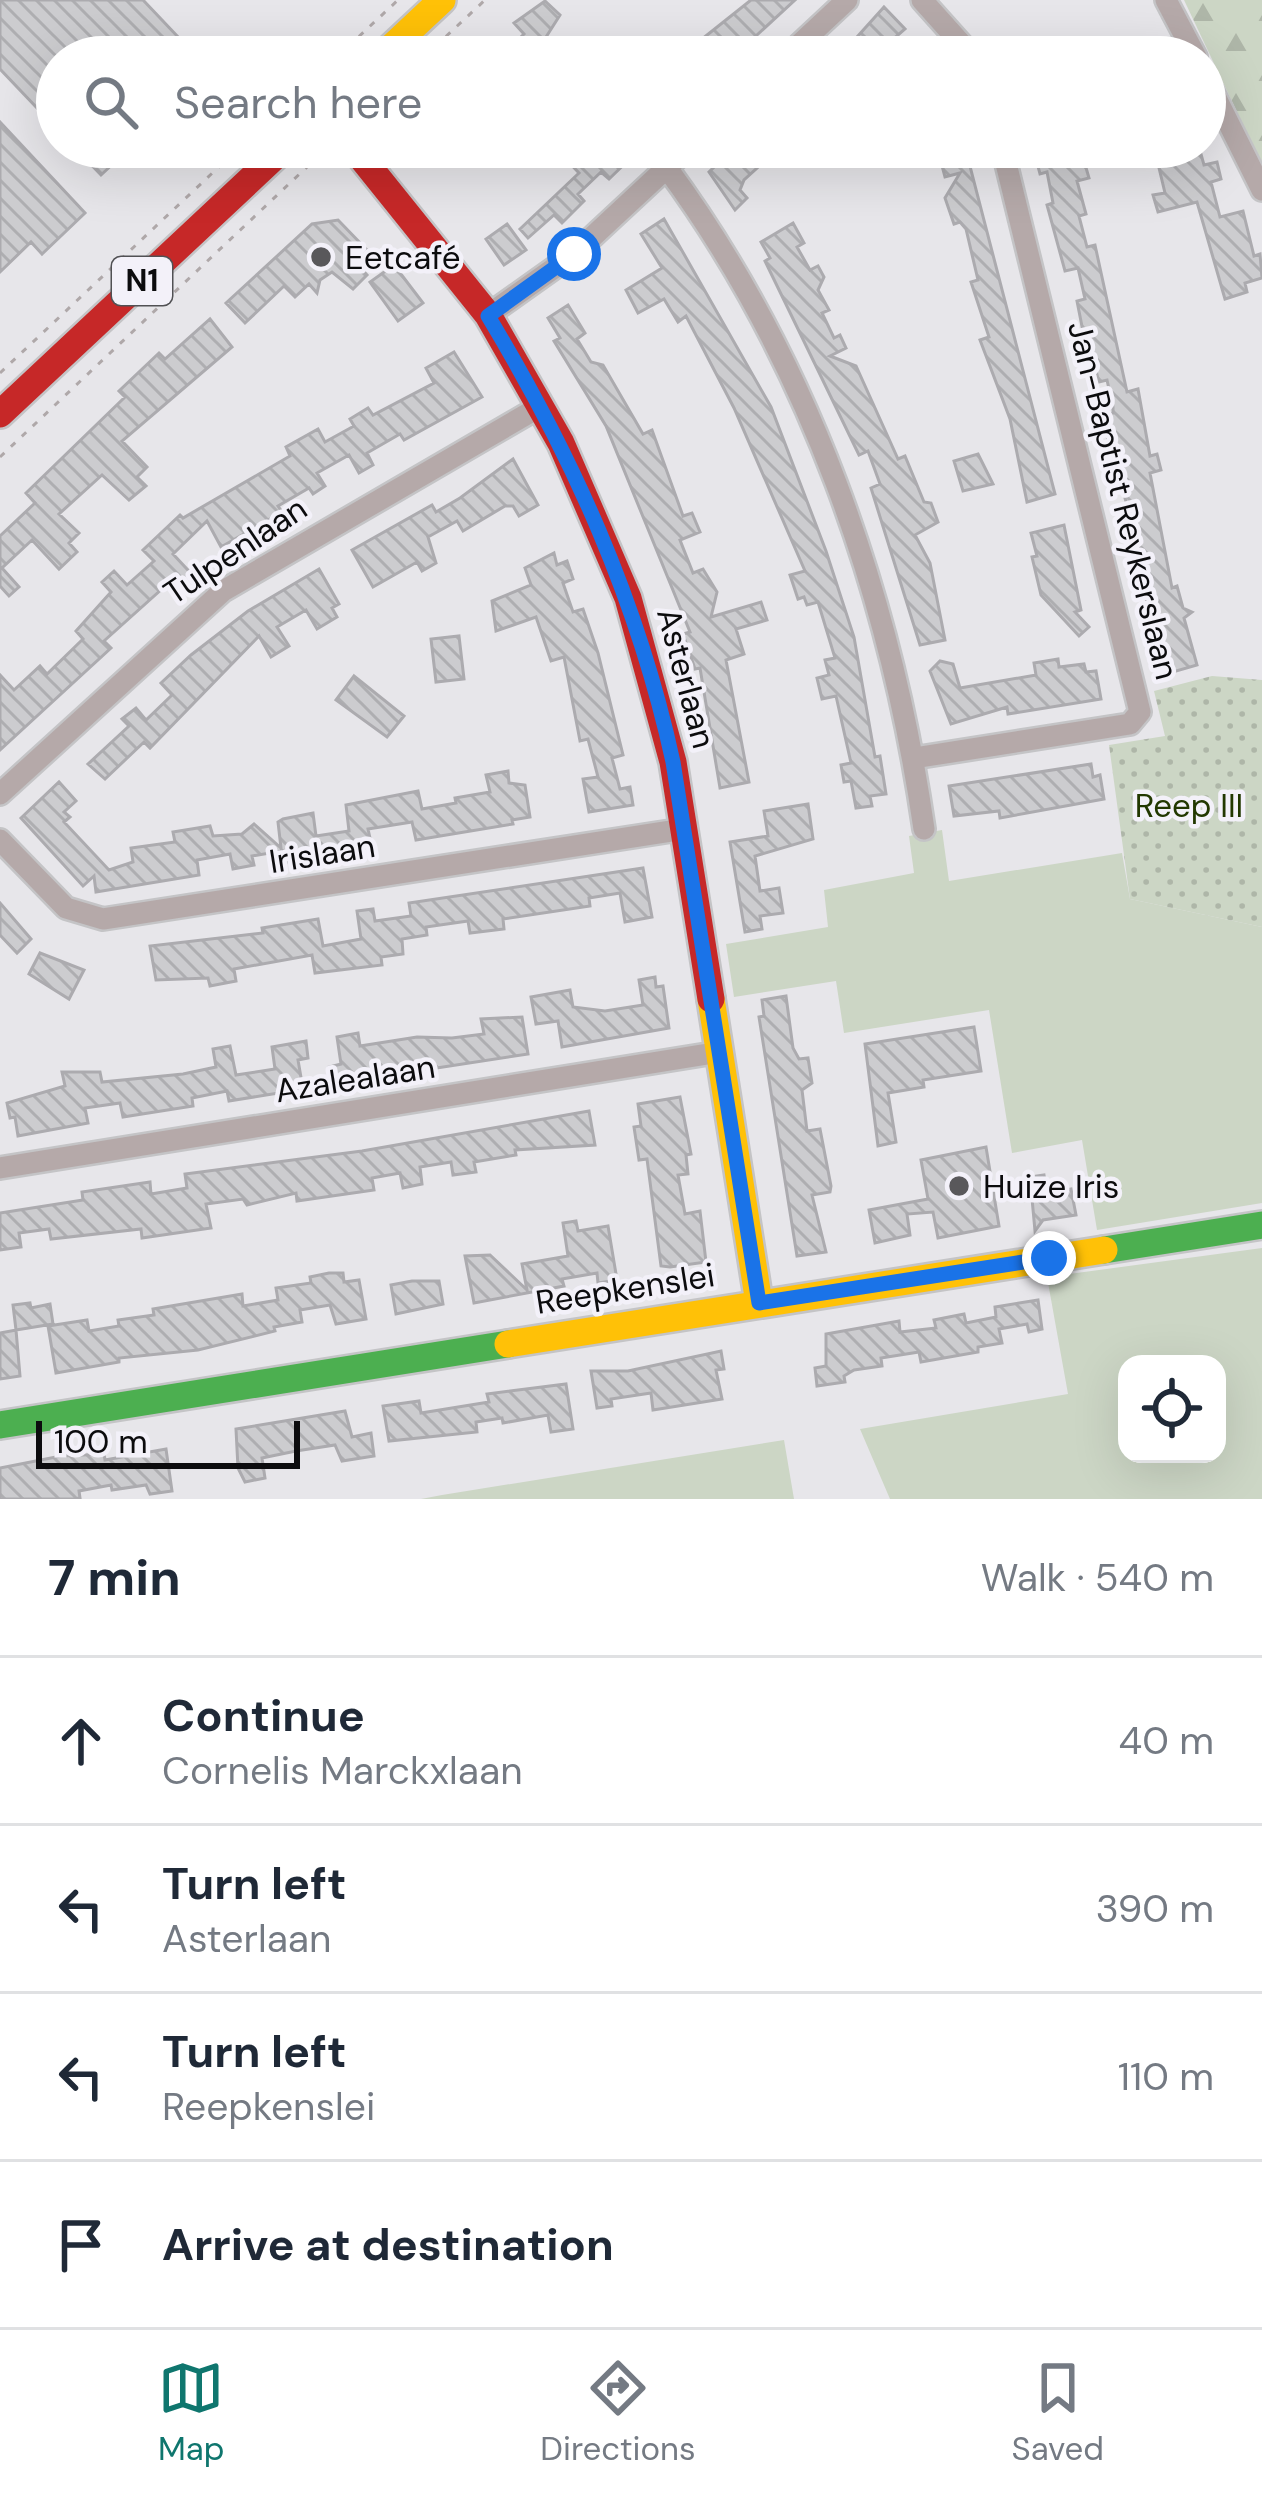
<!DOCTYPE html>
<meta charset="utf-8">
<style>
:root{--surface:#fff;--page:#f2f2f3;--text:#1f2937;--muted:#747a83;--line:#e0e1e3;--accent:#0f766e}
body{margin:0;font-family:"DM Sans",sans-serif;background:var(--page);color:var(--text)}
.controls{position:absolute;right:36px;bottom:36px;display:grid;overflow:hidden;border-radius:24px;box-shadow:0 12px 48px #0002}
.controls button{width:108px;height:108px;display:grid;place-items:center;padding:0;border:0;border-bottom:3px solid var(--line);background:var(--surface);color:var(--text);font:60px sans-serif}
.scale{position:absolute;left:36px;bottom:30px;width:264px;box-sizing:border-box;padding-left:12px;border:6px solid #0c0c0e;border-top:0;font-size:33px;line-height:42px;white-space:nowrap;color:#0c0c0e;-webkit-text-stroke:9px #f3f1f9;paint-order:stroke}
.stop{position:absolute;width:36px;height:36px;margin:-27px;border:9px solid #1a73e8;border-radius:50%;background:#fff}
.stop.end{background:#1a73e8;border-color:#fff;box-shadow:0 3px 12px #0008}
.list{margin:0;padding:0;list-style:none}
h2{display:flex;justify-content:space-between;align-items:center;height:156px;margin:0;padding:0 48px;font-size:51px}
h2 small{font-size:39px;font-weight:400;color:var(--muted)}
.list li{display:grid;grid-template-columns:78px 1fr auto;gap:36px;align-items:center;box-sizing:border-box;height:168px;padding:0 48px;border-top:3px solid var(--line)}
.list b{display:block;font-size:45px;white-space:nowrap}
.list p{margin:0;font-size:39px;white-space:nowrap;color:var(--muted)}
.list em{font-size:39px;font-style:normal;color:var(--muted)}
.icon{flex:none;width:66px;height:66px;fill:none;stroke:currentColor;stroke-width:2;stroke-linecap:round;stroke-linejoin:round}
.map{position:relative;flex:none;width:1262px;height:1499px;overflow:hidden}
.search{position:absolute;background:var(--surface);box-shadow:0 12px 48px #0002;left:36px;right:36px;top:36px;height:132px;display:flex;align-items:center;gap:30px;box-sizing:border-box;padding:0 42px;border-radius:66px;color:var(--muted);font-size:45px}
.sheet{height:828px;background:var(--surface)}
nav{display:flex;justify-content:space-around;align-items:center;box-sizing:border-box;height:168px;border-top:3px solid var(--line);background:var(--surface);font-size:33px;color:var(--muted)}
nav a{display:grid;justify-items:center;gap:6px}
nav .on{color:var(--accent)}
.map>svg:first-child{display:block}
</style>
<div class="map">
<svg width="1262" height="1499" viewBox="0 0 1262 1499">
<defs>
<pattern id="forest-firs" width="22" height="20" patternUnits="userSpaceOnUse" patternTransform="scale(3)"><rect width="22" height="20" fill="#ccd6c5"/><path d="M5 1l3.5 6h-7zM16 11l3.5 6h-7z" fill="#aeb6a8"/></pattern>
<pattern id="park-dots" width="8" height="8" patternUnits="userSpaceOnUse" patternTransform="scale(3)"><rect width="8" height="8" fill="#ccd6c5"/><path d="M2 2h.1M6 6h.1" fill="none" stroke="#aeb6a8" stroke-width="1.8" stroke-linecap="round"/></pattern>
<pattern id="building-back-hatch" width="6" height="6" patternUnits="userSpaceOnUse" patternTransform="scale(3)"><rect width="6" height="6" fill="#cccccf"/><path d="M-1 5l2 2M0 0l6 6M5-1l2 2" fill="none" stroke="#aeaeb1"/></pattern>
</defs>
<rect width="100%" height="100%" fill="#e7e6ea"/>
<path fill="#ccd6c5" fill-rule="evenodd" d="M942,830L949,881L1122,853L1130,899L1262,927V1203L1097,1230L1082,1140L1012,1153L989,1010L844,1033L836,981L734,997L726,944L828,927L824,890L914,873L909,836Z
M1262,1248V1499H890L860,1429L1068,1394L1047,1277ZM1127,1364H1217V1454H1127Z
M784,1440L794,1499H421L442,1495Z"/>
<path fill="url(#forest-firs)" d="M1184,0H1262V165Z"/>
<path fill="url(#park-dots)" d="M1212,676L1262,680V927L1130,899L1109,745L1165,736L1154,691Z"/>
<path fill="url(#building-back-hatch)" stroke="#acabaf" stroke-width="3" d="M0,0H143L197,57H57V129L0,69Z
M751,0H795L733,57H701L692,47Z
M545,1L560,15L546,37L525,57H500L524,34L514,23Z
M884,7L905,29L891,41L898,49L889,57H839Z
M0,122L85,213L42,254L31,242L0,272Z
M74,147H131L101,175Z
M575,147H642L609,179L601,172L578,194L584,201L562,223L554,215L528,238L520,229L579,173L564,157Z
M735,147H780L783,154L772,165L767,159L744,180L740,190L747,198L735,210L709,172Z
M937,147H965L1055,494L1027,502L1010,419L980,340L989,337L971,282L978,280L966,229L960,222L954,224L945,198L960,173L945,177Z
M1080,147L1089,178L1077,181L1086,214L1079,216L1087,247L1095,245L1127,392L1138,389L1150,456L1157,454L1161,470L1150,473L1172,588L1177,586L1183,608L1192,612L1184,618L1197,665L1166,674L1136,561L1139,546L1101,416L1113,413V407L1107,380L1099,382L1096,371L1091,372L1077,301L1085,299L1078,268L1065,271L1047,205L1053,203L1047,172L1040,174L1035,155Z
M1169,147H1199L1204,165L1217,162L1221,179L1211,182L1220,217L1243,211L1254,256L1260,254L1262,278L1245,283L1247,292L1225,299L1197,202L1158,212L1153,195L1165,193L1155,151Z
M664,219L771,407L826,551L854,637L875,757L880,756L886,794L870,796L872,806L856,808L851,781L844,782L841,765L851,763L836,696L822,699L817,678L829,675L825,660L835,658L818,602L807,605L804,597L798,599L790,575L805,571L734,408L686,316L678,322L664,299L638,313L626,290L662,268L641,234Z
M338,220L366,249L354,261L367,275L353,289L332,272L320,280L317,293L309,284L295,297L284,286L245,323L226,303L312,224Z
M793,223L804,243L797,247L810,270L818,266L824,277L818,290L829,310L822,313L834,338L840,335L846,348L830,356L856,366L898,459L905,456L924,502L931,503L938,522L915,535L930,563L945,640L920,645L871,488L880,484L868,451L859,455L765,261L770,258L761,242Z
M507,224L526,250L504,265L486,239Z
M394,265L423,303L398,321L370,282Z
M568,305L585,333L577,339L591,362L603,365L643,434L652,430L683,516L692,513L700,532L680,540L693,573L703,569L717,592L711,617L761,602L767,620L736,629L744,654L726,660L749,782L720,788L700,668L695,669L683,634L690,632L606,426L554,341L560,338L548,318Z
M210,319L232,347L122,441L147,467L137,477L146,486L129,500L102,475L59,514L79,533L69,543L77,552L59,569L32,540L2,568L19,587L9,596L0,586V536L35,503L26,493L125,397L119,391L159,353L165,359Z
M454,352L482,397L404,440L400,434L367,453L373,465L359,473L349,455L317,473L325,486L313,494L309,488L278,506L282,512L221,547L207,521L173,554L199,582L187,593L172,580L104,641L111,648L0,750V675L14,690L40,666L47,674L83,639L76,631L111,592L102,582L114,571L127,585L154,561L143,550L180,515L183,518L290,456L286,447L318,429L325,442L354,426L350,419L368,408L373,415L434,383L426,368Z
M978,454L993,484L963,491L954,461Z
M513,459L538,505L519,516L513,506H505L463,531L457,521L428,537L436,563L422,571L417,562L373,587L352,550L432,505L436,512L460,498Z
M1064,525L1081,610L1075,612L1089,627L1079,636L1041,595L1032,557L1037,556L1031,533Z
M554,553L557,565L567,561L573,579L563,583L573,612L583,609L598,653L623,755L612,758L620,789L630,787L633,805L589,812L583,779L598,777L588,739L580,741L564,657L551,661L536,617L496,631L492,601L531,585L525,568Z
M319,569L339,604L332,608L337,617L317,629L306,610L277,627L289,646L271,657L259,636L150,748L144,742L105,779L88,764L129,726L122,719L136,708L146,720L172,695L161,683L191,655L248,611Z
M459,636L464,679L436,682L431,639Z
M1058,659L1059,667L1084,664L1086,672L1096,671L1101,699L1008,714L1007,707L951,724L930,671L940,661L953,664L960,688L1036,675L1034,663Z
M354,676L404,716L387,737L336,700Z
M1091,764L1093,777L1100,775L1104,799L1000,818L999,811L954,816L949,786Z
M508,771L509,783L525,785L530,817L512,820L513,824L416,840L412,822L368,829L372,847L289,862L287,850L252,856L254,865L233,869L230,854L197,860L199,875L96,892L94,876L83,886L21,818L59,782L76,801L64,812L70,817L64,822L109,870L133,862L131,848L175,842L173,832L210,826L213,836L242,834L254,824L281,848L278,822L283,819L313,813L316,836L349,831L346,805L418,791L422,809L456,803L455,798L490,792L486,775Z
M808,804L813,839L755,856L760,891L779,888L783,913L760,916L762,929L745,932L730,842L768,836L764,811Z
M643,868L652,917L625,922L620,893L589,898L590,906L503,919L504,929L470,933L468,921L426,927L427,935L402,939L403,954L381,957L382,965L315,973L312,955L234,969L236,981L210,986L208,978L156,980L150,946L263,933L262,928L318,919L323,946L361,939L357,911L373,909L375,921L411,916L409,903Z
M0,903L31,939L17,953L0,935Z
M40,953L84,970L69,999L29,974Z
M655,977L656,987L663,986L669,1028L562,1047L558,1021L536,1024L531,997L570,990L573,1007L605,1011L643,1005L639,980Z
M786,996L793,1048L799,1059L808,1058L812,1083L802,1090L807,1131L820,1129L831,1186L830,1192L812,1195L826,1252L797,1256L759,1017L764,1016L762,1000Z
M522,1017L528,1054L332,1084L329,1067L341,1064L337,1037L358,1033L360,1046L417,1037L452,1038L484,1034L481,1019Z
M974,1027L981,1071L923,1080L924,1087L888,1093L896,1142L878,1146L865,1044Z
M306,1041L308,1058L298,1060L303,1089L229,1101L227,1091L192,1098L193,1106L123,1117L120,1103L85,1108L88,1123L18,1136L15,1117L10,1118L7,1103L65,1086L62,1072H100L102,1082L183,1074L216,1067L213,1049L230,1046L236,1075L275,1069L272,1047Z
M680,1097L691,1154L686,1155L688,1174L678,1175L685,1214L700,1211L706,1262L670,1267L661,1266L647,1159L639,1160L634,1127L641,1126L638,1104Z
M589,1111L595,1145L515,1150L516,1155L474,1162L476,1172L453,1175L451,1162L420,1167L422,1184L403,1188L400,1173L372,1178L374,1190L297,1201L296,1193L247,1205L243,1199L206,1204L211,1228L142,1238L141,1229L51,1239L49,1229L19,1233L21,1247L0,1250V1213L83,1200L82,1192L150,1182L151,1194L187,1188L185,1174L362,1151Z
M986,1147L999,1226L938,1238L933,1212L907,1214L910,1235L875,1243L869,1210L928,1199L921,1160Z
M1044,1175L1047,1193L1071,1189L1076,1215L1043,1220L1035,1231L1030,1177Z
M576,1221L578,1231L608,1226L617,1280L598,1283L597,1273L562,1279L564,1286L474,1303L465,1256L490,1255L527,1290L522,1264L568,1256L563,1223Z
M329,1273H343L344,1282L359,1280L366,1319L336,1324L330,1305L300,1310L302,1322L274,1327L275,1331L198,1350L119,1358V1362L56,1373L48,1326L87,1320L89,1331L119,1326L118,1320L154,1315L153,1309L242,1294L243,1306L278,1300L276,1288L311,1283L310,1277Z
M412,1281H439L443,1304L396,1314L391,1285Z
M1038,1300L1042,1329L1029,1332L1027,1324L999,1329L1002,1343L978,1347V1352L921,1362L919,1352L881,1358L882,1366L854,1370L844,1376L845,1382L817,1386L815,1368L826,1366V1334L899,1321L900,1332L936,1328L934,1320L964,1314L966,1323L996,1317L995,1307Z
M30,1303L31,1308L50,1304L53,1324L16,1330L13,1305Z
M16,1330L20,1376L0,1379V1333Z
M721,1351L724,1369L716,1370L722,1399L653,1410L651,1393L611,1399L612,1406L597,1408L591,1371H628Z
M566,1384L573,1429L551,1432L548,1415L503,1423L502,1418L476,1422L477,1432L389,1441L383,1406L419,1401L421,1413L489,1402L487,1394Z
M345,1411L352,1437L371,1433L374,1456L342,1461L335,1445L296,1451L262,1458L265,1478L245,1482L238,1468L236,1429Z
M166,1449L172,1491L150,1494L146,1485L112,1490L111,1485L79,1491L80,1498L73,1499H0V1468L61,1456L104,1454L105,1460Z"/>
<g fill="none" stroke-linecap="round" stroke-linejoin="round">
<defs>
<path id="street" d="M922,0L973,57
M1166,0L1196,57
M786,57L847,0
M1205,76L1262,190
M667,168C809,361 890,594 924,829
M488,315L574,254L689,147
M914,758L1130,724L1140,712L1002,147
M0,794L223,591L541,406
M0,840L66,908L103,919L684,829
M0,1168L720,1052"/>
<path id="fast" d="M1104,1250L1262,1225
M0,1425L508,1344"/>
<path id="slow" d="M381,57L442,0
M711,999L759,1303
M508,1344L1104,1250"/>
<path id="jam" d="M353,147L488,315L561,443L628,598L673,762L711,999
M0,414L285,147"/>
</defs>
<use href="#street" stroke="#c4c4c6" stroke-width="26"/>
<use href="#fast" stroke="#c4c4c6" stroke-width="32"/>
<use href="#slow" stroke="#c4c4c6" stroke-width="32"/>
<use href="#jam" stroke="#c4c4c6" stroke-width="32"/>
<path stroke="#afa8a9" stroke-width="3" stroke-dasharray="6 9" stroke-linecap="butt" d="M337,57L398,0
M424,57L485,0
M0,373L240,147
M0,457L327,148"/>
<use href="#street" stroke="#b5a9a9" stroke-width="21"/>
<use href="#fast" stroke="#4caf50" stroke-width="27"/>
<use href="#slow" stroke="#ffc107" stroke-width="27"/>
<use href="#jam" stroke="#c62828" stroke-width="27"/>
</g>
<g fill="none" stroke-linecap="round" stroke-linejoin="round">
<path stroke="#1a73e8" stroke-width="15" d="M574,254L488,316C573,457 638,601 673,762L759,1303L1049,1258"/>
</g>
<g fill="#59585b" stroke="#f3f1f9" stroke-width="4.5">
<circle cx="321" cy="257" r="12"/>
<circle cx="959" cy="1186" r="12"/>
</g>
<g text-anchor="middle" stroke-width="9" stroke-linejoin="round" paint-order="stroke">
<rect fill="#f3f1f9" stroke="#515154" stroke-width="3" x="112" y="257" width="60" height="48" rx="9"/>
<g font-size="30" font-weight="bold" fill="#0c0c0e">
<text x="142" y="291">N1</text>
</g>
<g font-size="33" fill="#0c0c0e" stroke="#f3f1f9" text-anchor="start">
<text x="345" y="269">Eetcafé</text>
<text x="983" y="1198">Huize Iris</text>
</g>
<g font-size="33" fill="#0c0c0e" stroke="#f3f1f9">
<text transform="translate(1124 500) rotate(76)" y="12">Jan-Baptist Reykerslaan</text>
<text transform="translate(235 550) rotate(-34)" y="12">Tulpenlaan</text>
<text transform="translate(687 678) rotate(75)" y="12">Asterlaan</text>
<text transform="translate(322 853) rotate(-9)" y="12">Irislaan</text>
<text transform="translate(355 1078) rotate(-9)" y="12">Azalealaan</text>
<text transform="translate(625 1288) rotate(-9)" y="12">Reepkenslei</text>
</g>
<g font-size="33" fill="#223801" stroke="#f3f1f9">
<text x="1189" y="817">Reep III</text>
</g>
</g>
</svg>
<div class="controls">
<button><svg class="icon" aria-label="locate" viewBox="0 0 24 24"><circle cx="12" cy="12" r="6"/><path d="M12 2v4M12 18v4M2 12h4M18 12h4"/></svg></button>
</div>
<div class="scale">100 m</div>
<div class="stop" style="left:574px;top:254px"></div>
<div class="stop end" style="left:1049px;top:1258px"></div>
<div class="search"><svg class="icon" aria-label="search" viewBox="0 0 24 24"><circle cx="10" cy="10" r="6"/><path d="M15 15l6 6"/></svg>Search here</div>
</div>
<section class="sheet">
<h2>7 min<small>Walk · 540 m</small></h2>
<ul class="list">
<li><svg class="icon" aria-label="ahead" viewBox="0 0 24 24"><path d="M12 20V5M6 11l6-6 6 6"/></svg><div><b>Continue</b><p>Cornelis Marckxlaan</p></div><em>40 m</em></li>
<li><svg class="icon" aria-label="left" viewBox="0 0 24 24"><path d="M17 20v-9H6M10 6l-5 5 5 5"/></svg><div><b>Turn left</b><p>Asterlaan</p></div><em>390 m</em></li>
<li><svg class="icon" aria-label="left" viewBox="0 0 24 24"><path d="M17 20v-9H6M10 6l-5 5 5 5"/></svg><div><b>Turn left</b><p>Reepkenslei</p></div><em>110 m</em></li>
<li><svg class="icon" aria-label="arrive" viewBox="0 0 24 24"><path d="M6 21V4h12l-3 4 3 4H6"/></svg><div><b>Arrive at destination</b></div></li>
</ul>
</section>
<nav>
<a class="on"><svg class="icon" aria-label="map" viewBox="0 0 24 24"><path d="M3 6l6-2 6 2 6-2v14l-6 2-6-2-6 2zM9 4v14M15 6v14"/></svg>Map</a>
<a><svg class="icon" aria-label="directions" viewBox="0 0 24 24"><path d="M12 3l9 9-9 9-9-9zM9 14v-3h6M13 9l2 2-2 2"/></svg>Directions</a>
<a><svg class="icon" aria-label="saved" viewBox="0 0 24 24"><path d="M7 4h10v16l-5-4-5 4z"/></svg>Saved</a>
</nav>
